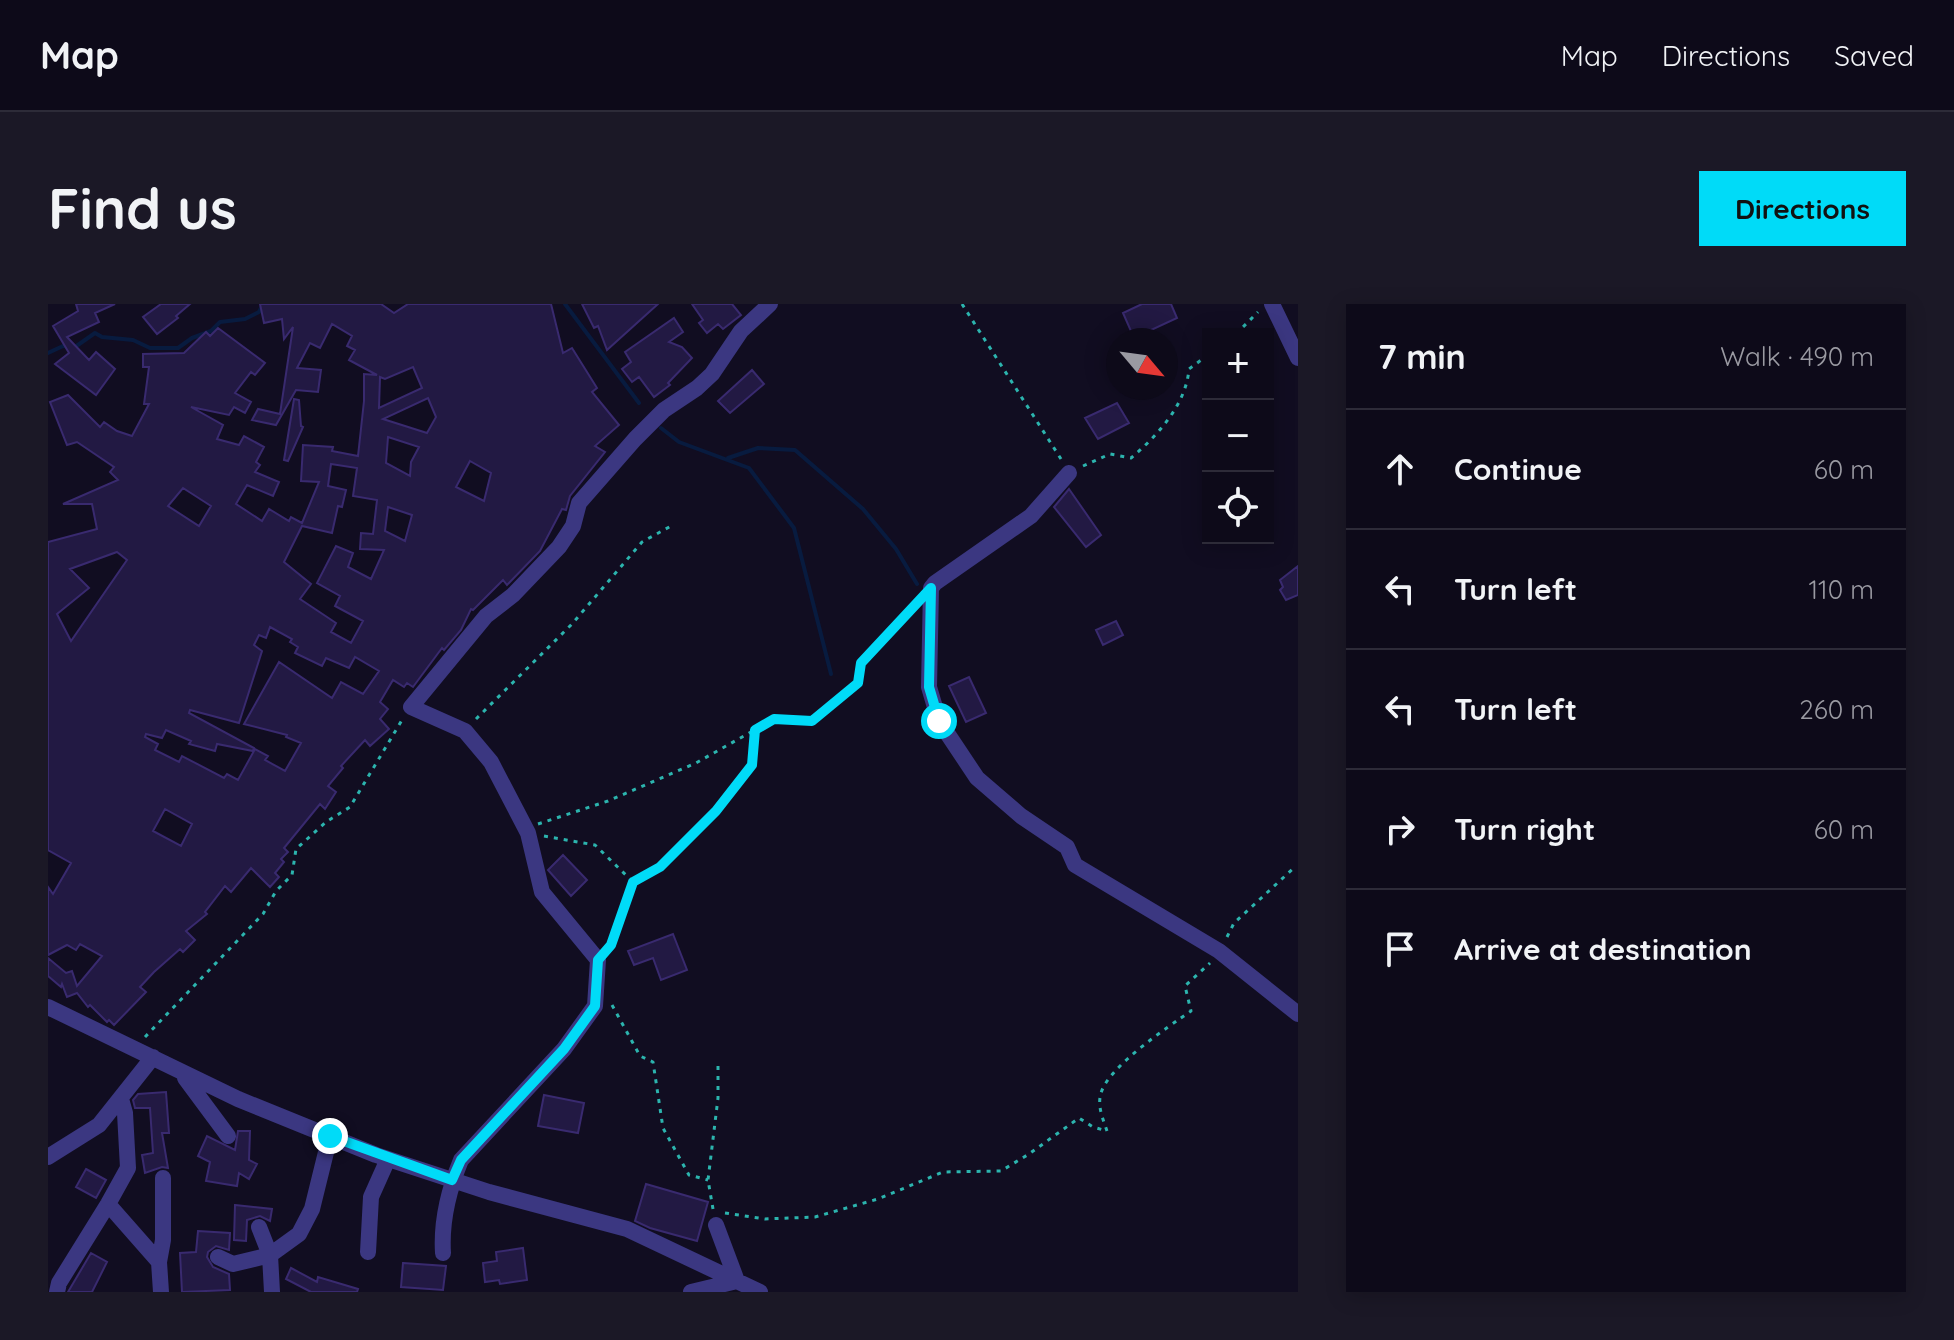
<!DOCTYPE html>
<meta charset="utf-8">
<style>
:root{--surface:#0d0a19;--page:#1b1826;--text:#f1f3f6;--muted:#9a9aa2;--line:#2d2b38;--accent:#00dbf8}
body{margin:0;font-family:Quicksand,sans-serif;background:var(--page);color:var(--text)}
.controls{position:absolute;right:24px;top:24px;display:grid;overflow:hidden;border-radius:0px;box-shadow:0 4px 20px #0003}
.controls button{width:72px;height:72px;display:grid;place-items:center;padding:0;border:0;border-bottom:2px solid var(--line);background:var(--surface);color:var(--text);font:40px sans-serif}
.compass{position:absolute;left:1058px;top:24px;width:72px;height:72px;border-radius:50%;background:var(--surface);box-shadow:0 4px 20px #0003;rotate:119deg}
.stop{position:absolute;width:24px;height:24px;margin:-18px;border:6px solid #00dbf8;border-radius:50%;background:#fff}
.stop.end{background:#00dbf8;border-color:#fff;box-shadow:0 2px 8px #0008}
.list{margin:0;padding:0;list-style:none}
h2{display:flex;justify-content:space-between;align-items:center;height:104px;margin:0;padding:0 32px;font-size:34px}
h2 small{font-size:26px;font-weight:400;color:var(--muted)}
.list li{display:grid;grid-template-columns:52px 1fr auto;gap:24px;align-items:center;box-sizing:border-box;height:120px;padding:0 32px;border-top:2px solid var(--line)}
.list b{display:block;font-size:30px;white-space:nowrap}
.list em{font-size:26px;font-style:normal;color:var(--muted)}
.icon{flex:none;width:44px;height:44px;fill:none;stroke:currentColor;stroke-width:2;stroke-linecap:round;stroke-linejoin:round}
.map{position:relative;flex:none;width:1250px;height:988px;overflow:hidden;border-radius:0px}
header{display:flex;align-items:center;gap:48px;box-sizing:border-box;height:112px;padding:0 40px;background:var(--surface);border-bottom:2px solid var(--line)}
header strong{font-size:38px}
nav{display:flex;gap:44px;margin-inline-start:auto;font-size:28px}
.intro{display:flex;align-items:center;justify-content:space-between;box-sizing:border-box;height:192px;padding:0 48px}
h1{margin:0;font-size:56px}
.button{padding:20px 36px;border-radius:0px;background:var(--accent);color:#111;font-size:28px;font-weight:700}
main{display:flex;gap:48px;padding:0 48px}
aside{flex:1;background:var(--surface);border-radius:0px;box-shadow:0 4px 20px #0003}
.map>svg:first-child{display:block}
</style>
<header>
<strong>Map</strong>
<nav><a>Map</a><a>Directions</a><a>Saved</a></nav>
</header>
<div class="intro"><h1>Find us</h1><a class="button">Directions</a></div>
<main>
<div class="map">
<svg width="1250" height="988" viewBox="0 0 1250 988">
<rect width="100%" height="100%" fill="#110d21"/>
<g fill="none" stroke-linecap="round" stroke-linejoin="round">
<path stroke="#081b3f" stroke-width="4" d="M517,0L591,99
M0,49L15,42L27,43L47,29L54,33L85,36L102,44H130L144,34L163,27L172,18L197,15L211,8L215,0
M613,124L631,138L701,164L746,224L783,370
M680,154L710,144L747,146L815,205L848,245L869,280"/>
</g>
<path fill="#221943" stroke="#392a6f" stroke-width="2" fill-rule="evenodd" d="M28,0H67L47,9L51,18L19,33L41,56L48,48L67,65L48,91L7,60L21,49L5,22L30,7Z
M113,0H142L128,12L130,14L109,30L95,13Z
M212,0H333L346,9L360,0H503L515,49L524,44L549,84L544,88L571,121L547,142L557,148L522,192L518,206L514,205L492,247L459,281L455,276L425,306L423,305L413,326L396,346L394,344L365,383L359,379L356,383L345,376L332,398L340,405L332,415L341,425L322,442L317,436L293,462L295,464L280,482L288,488L277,505L272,500L236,544L240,548L233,555L236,558L227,569L231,573L222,583L203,564L183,588L177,582L157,608L159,610L138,627L147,636L135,648L132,645L106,668L92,683L98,688L66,721L61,716L59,718L42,701L40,703L29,689L19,693L14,680L13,683L0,672V654L18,669L24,667L29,682L54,652L32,640L28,646L19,641L0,651V583L5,590L23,559L0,546V238L49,225L44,200H15L70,176L62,168L66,163L29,138L19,141L2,98L20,91L52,123L56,118L69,127L84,132L101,100H96L101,63H95V50L136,49L158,28L162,32L170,24L217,59L207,71L203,68L187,89L203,98L197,109L186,103L181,111L143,103L175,121L169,135L191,141L196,132L216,143L208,158L212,161L207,168L231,178L225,192L199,181L188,200L214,217L221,205L241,217L243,213L254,219L271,178L253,177L255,141L285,143L284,147L310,152L316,97V70L329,71L301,56L307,46L299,42L304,32L284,20L272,44L262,39L249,64L273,66L270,88L248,86L228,121L204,116L210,105L232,110L245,23L236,35L234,15L216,19ZM365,63L374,84L331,104L332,73L337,75ZM380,94L388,113L379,129L335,115ZM340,133L371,143L363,158L362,172L338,159ZM422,157L443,169L436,197L408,183ZM283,160L309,164L305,192L329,196L325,230L313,229L312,245L336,246L323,275L300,263L305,249L288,242L269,279L292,292L287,302L315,317L303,339L283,328L288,319L252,295L263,280L236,258L254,222L284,229L290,202L294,203L298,186L280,182ZM135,184L163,202L151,222L120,202ZM340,203L364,211L357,237L337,227ZM69,248L79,256L23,337L9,310L41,284L22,265ZM222,323L244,335L242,338L250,343L247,349L274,362L278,354L301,364L307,353L331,367L315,390L293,378L284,394L231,358L196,420L239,431L238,433L253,439L237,467L217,456L220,452L207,445L190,476L179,470L176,474L134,452L131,458L107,446L110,440L97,433L98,430L114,434L118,426L143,437L141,440L167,447L169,440L205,447L206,444L141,409L142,406L191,419L214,347L206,341L211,331L218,334ZM117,505L144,520L133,542L105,527Z
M534,0H610L559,46L550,22L546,24Z
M644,0H684L693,11L675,25L670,20L659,29L651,19L655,16Z
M1094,0H1123L1129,14L1086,34L1075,9Z
M626,14L635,28L621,38L634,43L644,54L620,79L622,81L606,93L591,73L584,78L574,65L583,58L577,48Z
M704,66L716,80L682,109L670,97Z
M246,95L251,96L253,122L255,123L240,157L236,156Z
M1069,99L1081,119L1050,135L1037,114Z
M1021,185L1053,231L1038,243L1006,203Z
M1250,262V291L1238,296L1232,286L1235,283L1232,276Z
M1068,317L1075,331L1055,341L1048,326Z
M921,373L938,409L918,418L901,382Z
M515,551L539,576L523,592L500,566Z
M625,630L639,666L613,676L605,654L586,661L580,647Z
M118,788L121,829H114L120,864L114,863L97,869L94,851L105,849L102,804H87L85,796L90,790Z
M496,791L536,799L530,829L490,822Z
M190,827H202L201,856L209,860L201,875L191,869L189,882L158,877L162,858L150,852L159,832L187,846Z
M38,865L58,876L48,894L28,883Z
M598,880L660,898L649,937L602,924L587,917Z
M187,901L224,905L222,917L212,912L199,916L198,937L186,936Z
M150,927L182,929L181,946L168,942L160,948L159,953L165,963L181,970L182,986L134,988L132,949L148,948Z
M475,944L479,976L452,980L451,976L437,978L435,959L449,957L448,948Z
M43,949L59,958L44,988H20Z
M355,959L398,962L395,986L353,983Z
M243,964L269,978L270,973L310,985L309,988H263L238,975Z"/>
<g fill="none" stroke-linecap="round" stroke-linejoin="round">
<path stroke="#2cb4ae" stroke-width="3" stroke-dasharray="4 6" stroke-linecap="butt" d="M914,0L1013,155
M1188,30L1210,8
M1035,162L1062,150L1083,154C1109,132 1138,101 1141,65L1160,51
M428,415L524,320L594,238L623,222
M490,520L560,497L648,459L726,415L764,417L810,379L813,359L867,302
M496,532L547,541L585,578L560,644
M585,578L612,563L668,507L704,461L707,426
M1179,633L1186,619L1248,562
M564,701L592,752L605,758L615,824L641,871L660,876
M97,733L215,610L228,587L244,571L248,545L278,518L302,503L354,416
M665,905L660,876L670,794V760
M677,909L717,915L767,913L830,895L895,868L953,867L981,850L1031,814L1045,823L1059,827C1055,815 1049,802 1053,789C1061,762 1120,723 1143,707L1137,682L1162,659"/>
<path stroke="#3b3781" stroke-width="16" d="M1224,0L1250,54
M1021,169L983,212L887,279L883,284L881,383L891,417L929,474L973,512L1019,543L1027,561L1171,647L1250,710
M0,703L190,795L328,851L441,888L579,925L712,988
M137,774L180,832
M0,853L51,821L105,753
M60,900L111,958L113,988
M320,948L323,893L340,855
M395,949C393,917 401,885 413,856L516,745L547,702L550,656L494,588L480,529L443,458L417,427L363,403L438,312L465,291L511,243L525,222L531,199L587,135L616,106L649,84L664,70L693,27L722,0
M170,953L185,960L222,951L211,923
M111,958L115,936V874
M9,988L11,979L60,900L80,864L77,809L73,795
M224,988L222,951L251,930L264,905L282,832
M643,988L689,977L668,921"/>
</g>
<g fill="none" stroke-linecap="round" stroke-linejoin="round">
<path stroke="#00dbf8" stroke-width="10" d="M282,832L404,876L413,856L516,745L547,702L550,656L563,641L585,578L612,563L668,507L704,461L707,426L726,415L764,417L810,379L813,359L883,284L881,383L891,417"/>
</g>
</svg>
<div class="controls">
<button>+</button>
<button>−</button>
<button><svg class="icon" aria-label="locate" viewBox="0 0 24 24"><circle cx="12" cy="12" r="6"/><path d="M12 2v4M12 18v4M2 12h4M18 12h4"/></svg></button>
</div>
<svg class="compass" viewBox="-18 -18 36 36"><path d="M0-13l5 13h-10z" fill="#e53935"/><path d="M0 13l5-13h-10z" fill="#9a9aa2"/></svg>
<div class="stop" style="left:891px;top:417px"></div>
<div class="stop end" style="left:282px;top:832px"></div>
</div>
<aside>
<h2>7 min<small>Walk · 490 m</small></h2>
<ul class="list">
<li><svg class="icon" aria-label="ahead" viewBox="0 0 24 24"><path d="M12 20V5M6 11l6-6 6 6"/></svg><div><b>Continue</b></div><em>60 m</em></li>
<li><svg class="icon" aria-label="left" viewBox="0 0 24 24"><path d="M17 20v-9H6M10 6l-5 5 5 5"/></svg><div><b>Turn left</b></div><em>110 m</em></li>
<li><svg class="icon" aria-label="left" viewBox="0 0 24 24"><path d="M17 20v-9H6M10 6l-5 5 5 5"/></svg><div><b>Turn left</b></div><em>260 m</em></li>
<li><svg class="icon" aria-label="right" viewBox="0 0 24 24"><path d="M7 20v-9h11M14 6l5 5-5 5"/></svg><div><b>Turn right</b></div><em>60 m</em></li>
<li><svg class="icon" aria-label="arrive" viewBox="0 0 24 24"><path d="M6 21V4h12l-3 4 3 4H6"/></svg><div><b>Arrive at destination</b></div></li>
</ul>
</aside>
</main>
